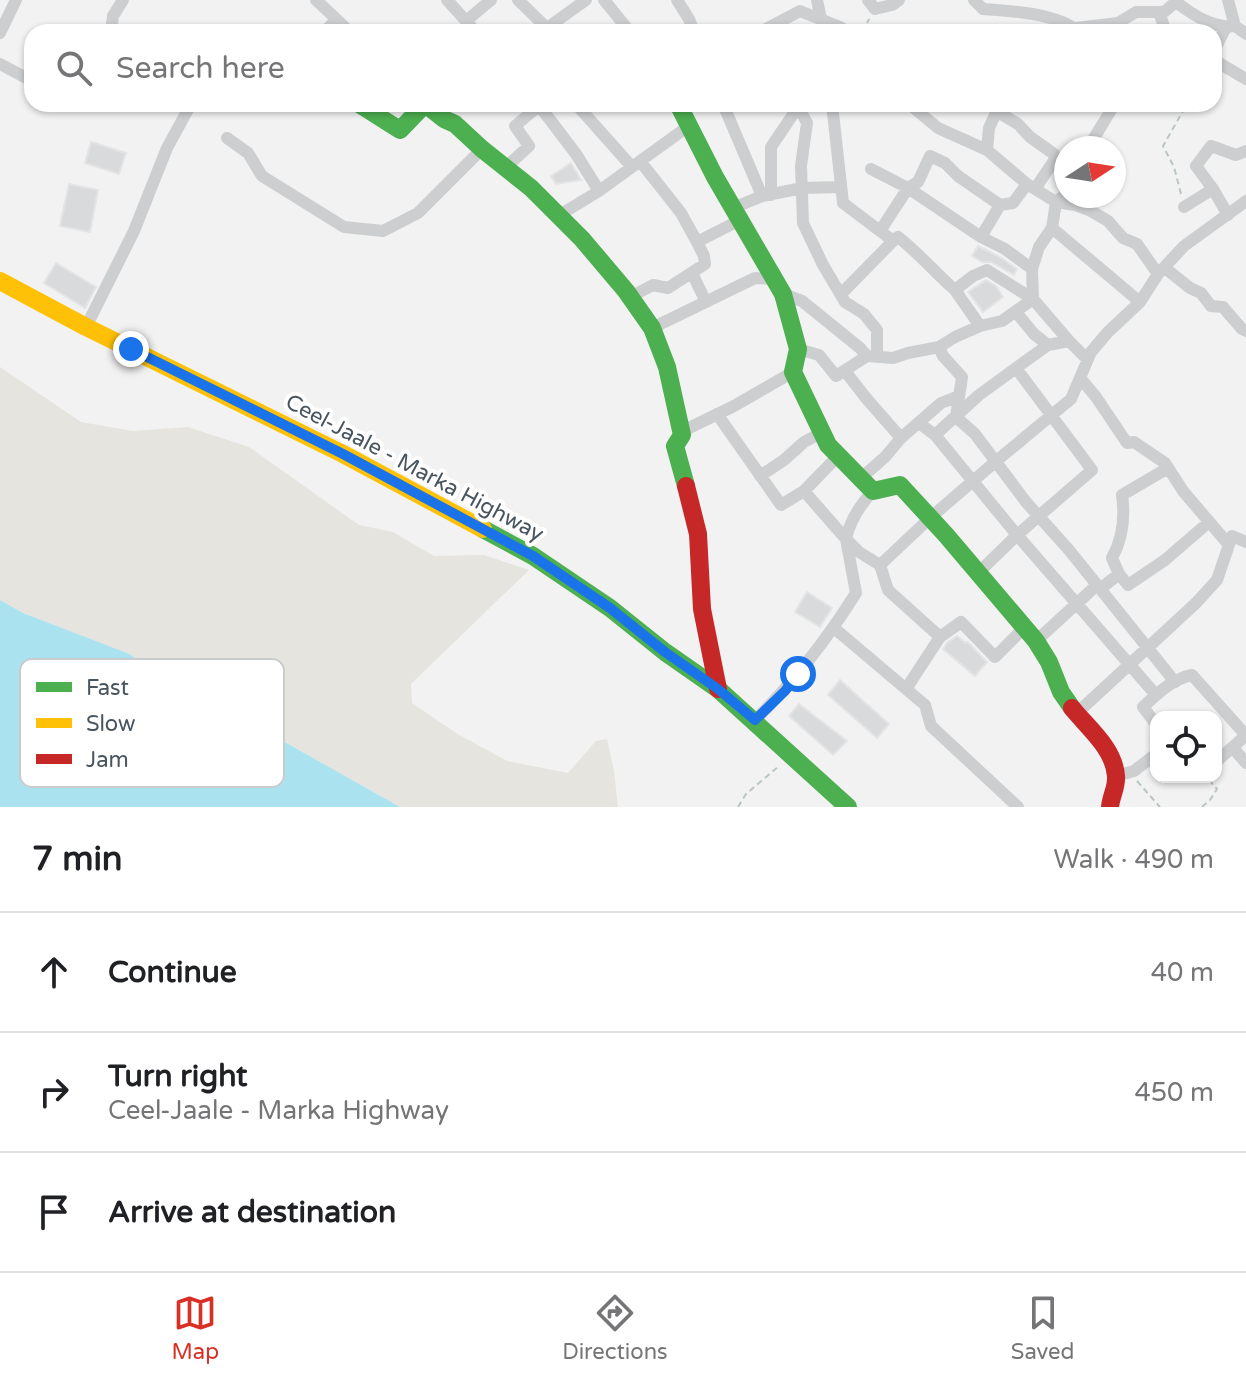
<!DOCTYPE html>
<meta charset="utf-8">
<style>
:root{--surface:#fff;--page:#f2f2f2;--text:#202124;--muted:#757577;--line:#e0e0e0;--accent:#d93025}
body{margin:0;font-family:"Varela Round",sans-serif;background:var(--page);color:var(--text)}
.controls{position:absolute;right:24px;bottom:24px;display:grid;overflow:hidden;border-radius:16px;box-shadow:0 2px 6px #0004}
.controls button{width:72px;height:72px;display:grid;place-items:center;padding:0;border:0;border-bottom:2px solid var(--line);background:var(--surface);color:var(--text);font:40px sans-serif}
.compass{position:absolute;left:1054px;top:136px;width:72px;height:72px;border-radius:50%;background:var(--surface);box-shadow:0 2px 6px #0004;rotate:78deg}
.stop{position:absolute;width:24px;height:24px;margin:-18px;border:6px solid #1a73e8;border-radius:50%;background:#fff}
.stop.end{background:#1a73e8;border-color:#fff;box-shadow:0 2px 8px #0008}
.list{margin:0;padding:0;list-style:none}
h2{display:flex;justify-content:space-between;align-items:center;height:104px;margin:0;padding:0 32px;font-size:34px}
h2 small{font-size:26px;font-weight:400;color:var(--muted)}
.list li{display:grid;grid-template-columns:52px 1fr auto;gap:24px;align-items:center;box-sizing:border-box;height:120px;padding:0 32px;border-top:2px solid var(--line)}
.list b{display:block;font-size:30px;white-space:nowrap}
.list p{margin:0;font-size:26px;white-space:nowrap;color:var(--muted)}
.list em{font-size:26px;font-style:normal;color:var(--muted)}
.icon{flex:none;width:44px;height:44px;fill:none;stroke:currentColor;stroke-width:2;stroke-linecap:round;stroke-linejoin:round}
.map{position:relative;flex:none;width:1246px;height:807px;overflow:hidden}
.search{position:absolute;background:var(--surface);box-shadow:0 2px 6px #0004;left:24px;right:24px;top:24px;height:88px;display:flex;align-items:center;gap:20px;box-sizing:border-box;padding:0 28px;border-radius:24px;color:var(--muted);font-size:30px}
.sheet{height:464px;background:var(--surface)}
nav{display:flex;justify-content:space-around;align-items:center;box-sizing:border-box;height:112px;border-top:2px solid var(--line);background:var(--surface);font-size:22px;color:var(--muted)}
nav a{display:grid;justify-items:center;gap:4px}
nav .on{color:var(--accent)}
.map>svg:first-child{display:block}
</style>
<div class="map">
<svg width="1246" height="807" viewBox="0 0 1246 807">
<rect width="100%" height="100%" fill="#f2f2f2"/>
<path fill="#e5e4de" d="M0,367L81,422L133,431L188,427L249,447L359,525L393,532L434,556L484,555L529,570L411,684L412,703L456,733L507,761L568,773L596,741L607,739L614,771L618,807H400L127,653L23,613L0,600Z"/>
<path fill="#abe2ef" d="M0,600L23,613L127,653L400,807H0Z"/>
<path fill="#d9dadc" stroke="#e4e4e5" stroke-width="2" d="M91,142L126,153L119,174L85,163Z
M571,163L581,180L556,184L551,176Z
M69,184L98,190L90,232L60,226Z
M978,246L1000,257L1017,269L1014,275L991,262H982L972,256Z
M56,263L96,287L85,308L44,283Z
M986,280L996,286L1003,297L983,312L968,292Z
M807,592L832,608L820,627L795,612Z
M957,636L966,643L968,642L987,662L975,676L943,649L947,643Z
M840,680L889,724L877,738L828,695Z
M799,704L847,741L833,755L789,716Z"/>
<g fill="none" stroke-linecap="round" stroke-linejoin="round">
<path stroke="#bac6c2" stroke-width="2" stroke-dasharray="6 4" stroke-linecap="butt" d="M863,32L869,19
M1181,194L1174,167L1163,146L1187,104
M1137,781L1160,807
M738,807L746,794L779,766
M1202,807L1210,800L1217,789L1206,777"/>
<path stroke="#ccced0" stroke-width="12" d="M316,0L350,32
M447,0L476,32
M518,0L551,32
M604,0L630,32
M677,0L689,19L694,32
M817,0L821,19
M868,0L875,9L892,5L899,0
M974,0L983,9C1010,11 1058,13 1079,32
M1228,0L1235,26L1246,34
M1159,12L1166,32
M466,21L491,0
M547,28L586,0
M1076,28L1118,23L1136,12H1164L1176,2C1193,15 1214,29 1235,26
M111,32L113,16L123,0
M325,32L336,19
M760,32L800,11L840,27L847,32
M0,33L16,0
M1214,51L1226,27
M1214,63H1219L1246,79
M0,64L32,81
M538,104L576,154L599,191
M576,104L632,167
M723,104L762,196
M797,104L807,123L801,166L803,223L823,265L845,302L864,314L877,330V356
M832,104L843,203L888,237L894,240L898,237C919,253 935,273 955,290L973,276L987,270L1033,299L1069,341
M909,104L938,128L987,150
M1000,104L989,128L987,150L1027,184L1056,202L1075,205L1091,211L1108,221L1123,238L1137,244L1158,274
M996,111L1018,124L1030,137L1054,154L1055,159L1035,189
M227,138L248,153L262,176L344,227L383,231L418,213L482,149
M1088,148L1111,110V104
M640,161L681,213L697,242
M505,168L529,146L515,126L541,104
M871,169L908,188L981,237L1005,249L1032,269
M771,195V147L798,107
M1184,207L1213,189
M733,208L762,196L802,188L840,187
M1228,215L1213,189L1196,166L1211,146L1236,155L1246,151
M558,216L599,191L690,125
M1052,228L1140,302
M880,231L908,188L918,182L930,156L945,163L958,176L1000,205
M981,237L1000,205L1013,203L1027,184
M1165,268L1190,288L1201,293L1211,306L1223,307L1242,329L1246,331
M692,273L706,302
M955,290L980,326
M783,294L802,301L860,348L867,356L893,358L908,353L939,347L955,337L980,326L1002,321L1033,299L1032,269L1039,247L1052,228L1056,202L1066,194
M841,294L894,240
M630,297L653,285L668,288L705,264L704,256L697,242L740,220
M1016,312L1034,334L1048,345
M86,327L134,231L167,148L191,104
M652,328L755,278L775,279
M939,347L943,356L962,377L956,417L975,434L1026,502L1069,550L1175,682
M798,349L819,355L836,376L867,356
M845,371L866,398L901,438
M1081,379L1096,397L1127,443L1134,442L1165,463L1183,491L1229,545
M717,414L781,505L804,491L838,456
M919,423L935,435L1017,535L1156,695
M682,435L689,428L734,406L793,372
M935,435L979,395L1016,368L1048,345L1069,341L1087,359
M760,476L784,460L804,442L823,432
M860,479L885,457L901,438L941,403L959,396
M804,491L846,539L859,552L880,565L888,590L940,637L906,689
M880,565L930,518L995,462L1071,399L1091,352L1108,332L1140,302L1158,274L1184,246L1246,201
M978,573L1017,535L1092,470L1016,368
M1119,574L1128,585L1165,560L1209,522
M1100,589L1119,574L1112,558C1123,538 1125,516 1122,495L1168,468
M834,628L925,705L931,726L1018,807
M940,637L961,622L995,657L1025,627
M1036,641L1097,585
M1077,713L1196,603L1217,580L1232,536L1246,542
M755,720C794,682 827,639 856,593L846,539C850,520 860,505 873,491
M1156,724L1143,707C1157,694 1172,679 1192,675L1243,732L1244,737L1216,762
M1233,748L1246,763
M1116,776L1134,771L1156,754"/>
<path stroke="#4caf50" stroke-width="18" d="M359,104L400,130L425,104L444,119L455,124L482,149L531,188L582,239L626,291L652,328L667,367L682,435L675,446L686,486
M678,104L715,177L783,294L798,349L793,372L828,445L873,491L900,485L946,535L1036,641L1049,662L1061,692L1072,708
M483,529L533,556L610,608L665,652L718,689L848,807"/>
<path stroke="#ffc107" stroke-width="18" d="M0,281L86,327L343,454L483,529"/>
<path stroke="#c62828" stroke-width="18" d="M686,486L698,534L702,609L718,689
M1072,708C1088,728 1114,748 1116,776C1117,787 1111,796 1110,807"/>
</g>
<g fill="none" stroke-linecap="round" stroke-linejoin="round">
<path stroke="#1a73e8" stroke-width="10" d="M131,349L343,454L533,556L610,608L665,652L718,689L755,720L785,691L798,674"/>
</g>
<g text-anchor="middle" stroke-width="8" stroke-linejoin="round" paint-order="stroke">
<g font-size="22" fill="#48555f" stroke="#fff">
<text transform="translate(415 467) rotate(28)" y="8">Ceel-Jaale - Marka Highway</text>
</g>
</g>
<rect x="20" y="659" width="264" height="128" rx="12" fill="#fff" stroke="#c8cccf" stroke-width="2"/>
<rect x="36" y="682" width="36" height="10" fill="#4caf50"/>
<rect x="36" y="718" width="36" height="10" fill="#ffc107"/>
<rect x="36" y="754" width="36" height="10" fill="#c62828"/>
<g font-size="22" fill="#48555f">
<text x="86" y="695">Fast</text>
<text x="86" y="731">Slow</text>
<text x="86" y="767">Jam</text>
</g>
</svg>
<div class="controls">
<button><svg class="icon" aria-label="locate" viewBox="0 0 24 24"><circle cx="12" cy="12" r="6"/><path d="M12 2v4M12 18v4M2 12h4M18 12h4"/></svg></button>
</div>
<svg class="compass" viewBox="-18 -18 36 36"><path d="M0-13l5 13h-10z" fill="#e53935"/><path d="M0 13l5-13h-10z" fill="#757577"/></svg>
<div class="stop" style="left:798px;top:674px"></div>
<div class="stop end" style="left:131px;top:349px"></div>
<div class="search"><svg class="icon" aria-label="search" viewBox="0 0 24 24"><circle cx="10" cy="10" r="6"/><path d="M15 15l6 6"/></svg>Search here</div>
</div>
<section class="sheet">
<h2>7 min<small>Walk · 490 m</small></h2>
<ul class="list">
<li><svg class="icon" aria-label="ahead" viewBox="0 0 24 24"><path d="M12 20V5M6 11l6-6 6 6"/></svg><div><b>Continue</b></div><em>40 m</em></li>
<li><svg class="icon" aria-label="right" viewBox="0 0 24 24"><path d="M7 20v-9h11M14 6l5 5-5 5"/></svg><div><b>Turn right</b><p>Ceel-Jaale - Marka Highway</p></div><em>450 m</em></li>
<li><svg class="icon" aria-label="arrive" viewBox="0 0 24 24"><path d="M6 21V4h12l-3 4 3 4H6"/></svg><div><b>Arrive at destination</b></div></li>
</ul>
</section>
<nav>
<a class="on"><svg class="icon" aria-label="map" viewBox="0 0 24 24"><path d="M3 6l6-2 6 2 6-2v14l-6 2-6-2-6 2zM9 4v14M15 6v14"/></svg>Map</a>
<a><svg class="icon" aria-label="directions" viewBox="0 0 24 24"><path d="M12 3l9 9-9 9-9-9zM9 14v-3h6M13 9l2 2-2 2"/></svg>Directions</a>
<a><svg class="icon" aria-label="saved" viewBox="0 0 24 24"><path d="M7 4h10v16l-5-4-5 4z"/></svg>Saved</a>
</nav>
